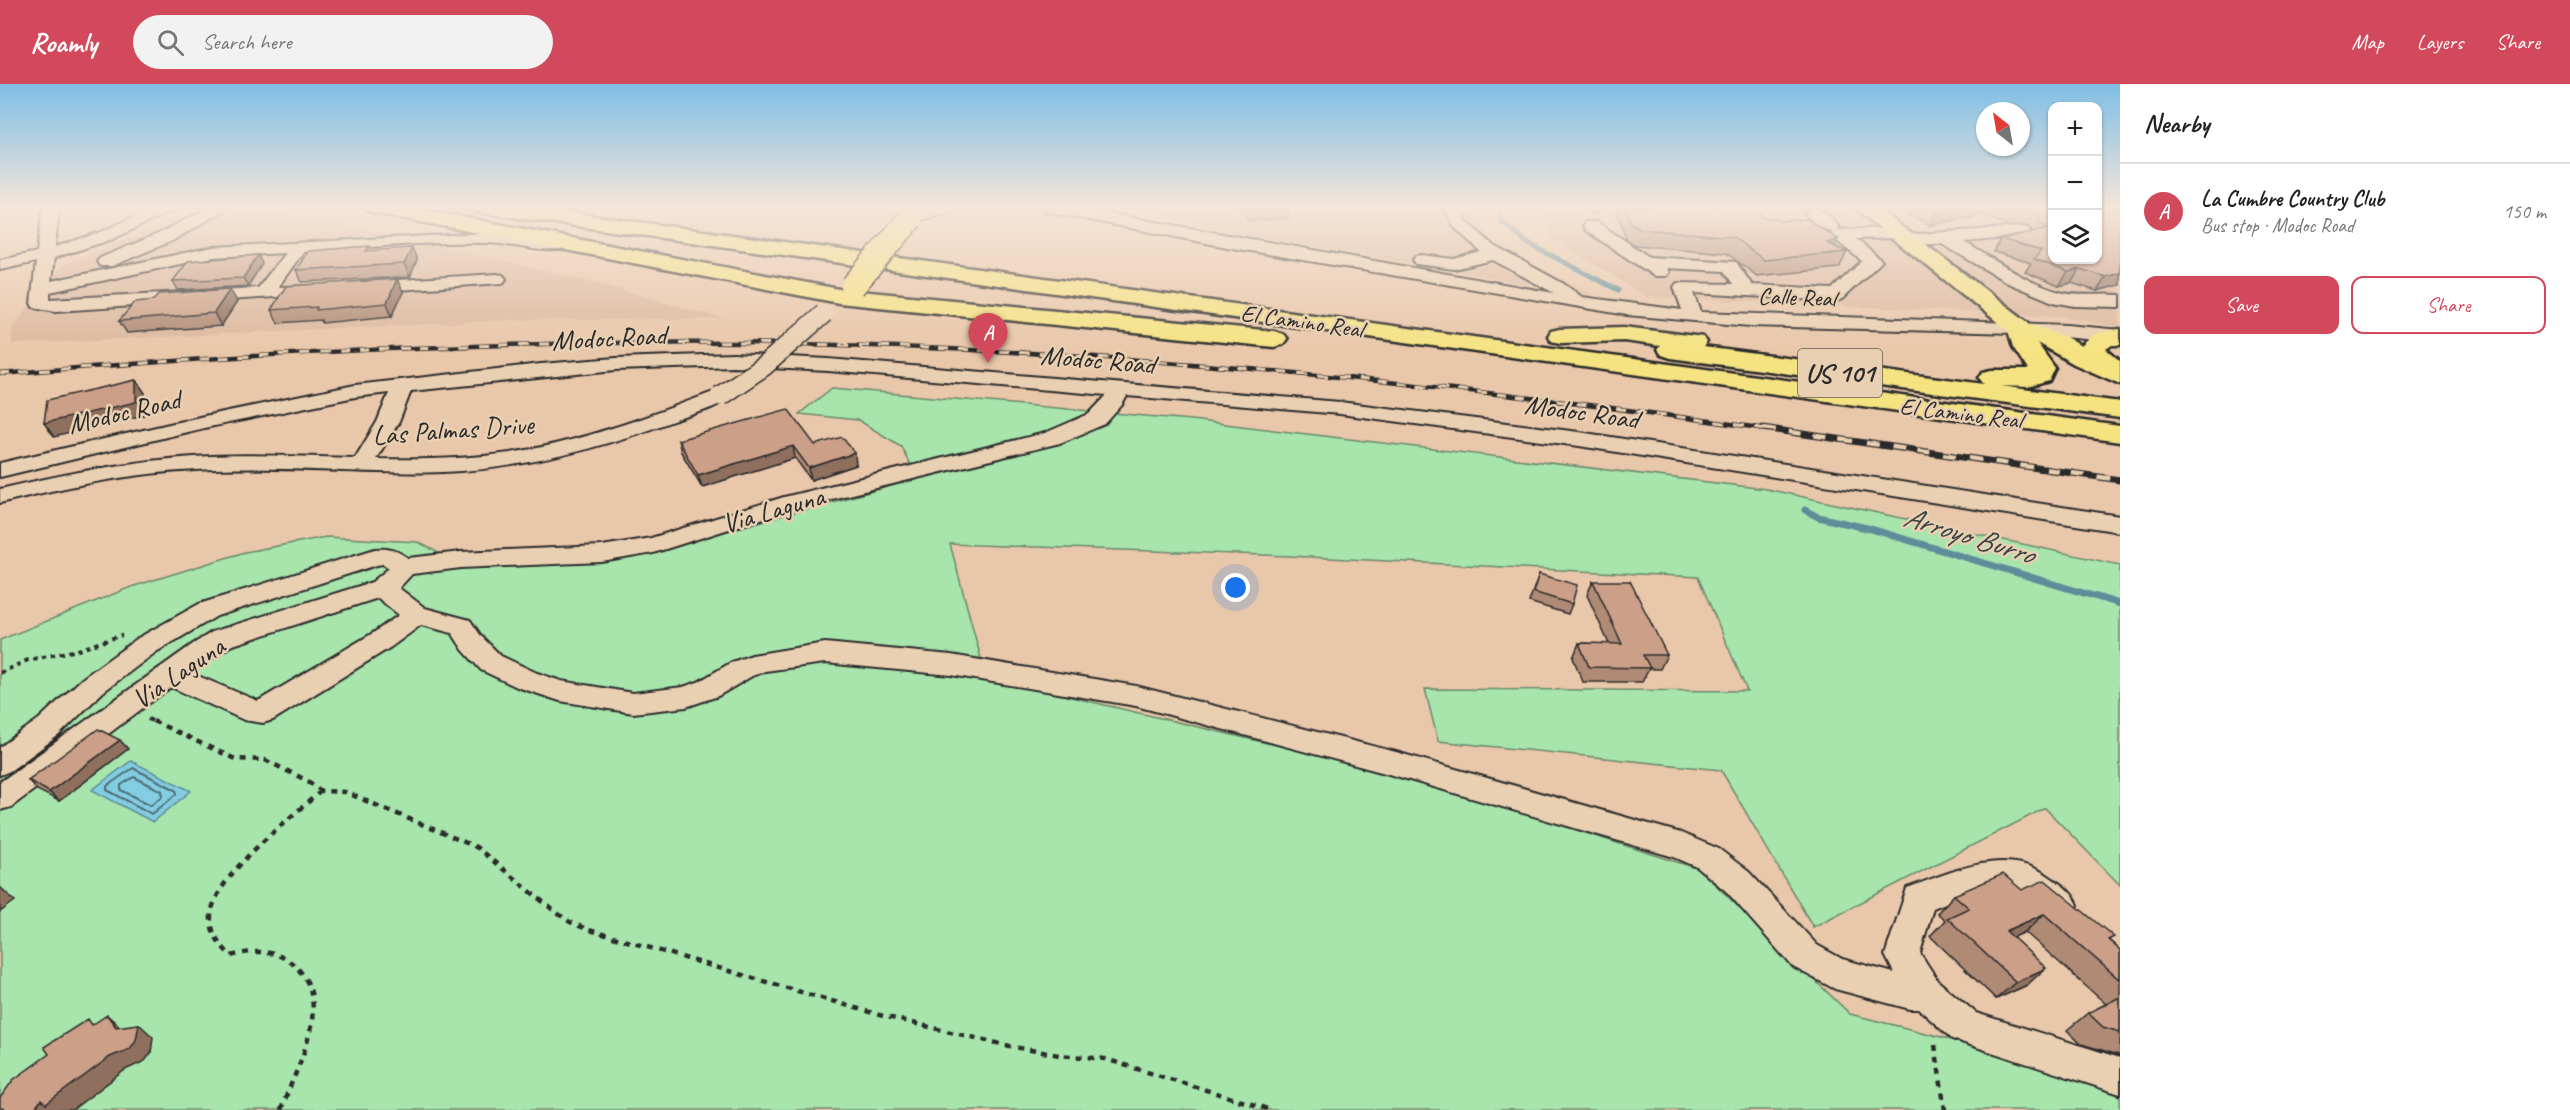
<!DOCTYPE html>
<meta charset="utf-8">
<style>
:root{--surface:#fff;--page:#f2f2f2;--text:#222;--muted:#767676;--line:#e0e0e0;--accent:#d1495b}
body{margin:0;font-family:Caveat,sans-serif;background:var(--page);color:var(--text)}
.controls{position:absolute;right:18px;top:18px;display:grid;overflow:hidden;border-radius:12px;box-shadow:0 2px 4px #0004}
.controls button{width:54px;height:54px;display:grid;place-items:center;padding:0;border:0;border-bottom:2px solid var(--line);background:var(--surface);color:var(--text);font:30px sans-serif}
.compass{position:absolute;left:1976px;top:18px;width:54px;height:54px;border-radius:50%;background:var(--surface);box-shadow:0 2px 4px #0004;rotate:329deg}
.you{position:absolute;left:1236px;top:504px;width:21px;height:21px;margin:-15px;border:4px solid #fff;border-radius:50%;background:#1a73e8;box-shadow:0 0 0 9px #1a73e833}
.badge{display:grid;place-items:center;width:39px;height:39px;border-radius:50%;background:var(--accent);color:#fff;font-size:20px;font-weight:700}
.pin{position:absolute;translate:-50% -50px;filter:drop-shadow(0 2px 3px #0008)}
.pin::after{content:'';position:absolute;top:32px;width:21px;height:18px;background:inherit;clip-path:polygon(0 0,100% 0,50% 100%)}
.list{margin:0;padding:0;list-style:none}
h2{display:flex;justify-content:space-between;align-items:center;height:78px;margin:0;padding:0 24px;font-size:26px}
h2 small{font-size:20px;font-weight:400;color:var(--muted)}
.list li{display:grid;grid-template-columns:39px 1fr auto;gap:18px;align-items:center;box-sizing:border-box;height:96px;padding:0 24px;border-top:2px solid var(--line)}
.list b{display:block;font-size:22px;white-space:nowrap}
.list p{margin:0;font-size:20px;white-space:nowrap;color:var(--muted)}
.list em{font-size:20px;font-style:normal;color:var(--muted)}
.actions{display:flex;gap:12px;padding:18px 24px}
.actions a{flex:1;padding:14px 0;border:2px solid var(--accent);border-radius:12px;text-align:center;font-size:21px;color:var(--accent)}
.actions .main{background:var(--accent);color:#fff}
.icon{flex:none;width:33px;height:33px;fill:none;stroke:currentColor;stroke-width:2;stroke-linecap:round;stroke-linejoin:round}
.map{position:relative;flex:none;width:2120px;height:1026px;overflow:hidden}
header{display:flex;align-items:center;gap:36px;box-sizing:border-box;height:84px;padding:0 30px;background:var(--accent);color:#fff}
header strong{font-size:28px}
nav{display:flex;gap:33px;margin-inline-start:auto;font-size:21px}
.search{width:420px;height:54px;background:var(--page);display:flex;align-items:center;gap:15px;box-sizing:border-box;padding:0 21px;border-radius:33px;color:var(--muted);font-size:22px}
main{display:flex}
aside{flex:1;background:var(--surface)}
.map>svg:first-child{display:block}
</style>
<header>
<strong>Roamly</strong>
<div class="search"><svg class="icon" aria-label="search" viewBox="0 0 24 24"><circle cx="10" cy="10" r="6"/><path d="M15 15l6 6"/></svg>Search here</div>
<nav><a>Map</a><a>Layers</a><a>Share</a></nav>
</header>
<main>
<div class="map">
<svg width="2120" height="1026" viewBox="0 0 2120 1026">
<rect width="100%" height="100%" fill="#e9c7aa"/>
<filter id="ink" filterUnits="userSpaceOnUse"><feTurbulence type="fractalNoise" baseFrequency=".0167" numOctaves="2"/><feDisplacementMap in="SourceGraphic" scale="12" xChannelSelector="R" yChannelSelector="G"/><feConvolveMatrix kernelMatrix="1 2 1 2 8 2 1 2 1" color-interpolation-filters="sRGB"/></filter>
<g filter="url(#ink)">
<path fill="#dcb89e" d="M201,123H230L332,137L600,200L724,235L514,236L12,260V244L60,183Z
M1095,123H1470L1491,159L1595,212L1246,151L1140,127Z
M1541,123H2052V176H2098L2120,123V243L2062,232L1648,213L1552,155Z"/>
<path fill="#a7e5ad" stroke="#69886c" stroke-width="1.5" d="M832,304L1191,336L1766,405L2120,481V801L2045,724L1813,843L1721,686L1438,657L1425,605L1747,607L1698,493L1290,472L950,460L986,593L1403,691L1699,785L1850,930L2120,998V1026H0V556L131,503L245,468L326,453L418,458L463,482L660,465L917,395L901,362L858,336L799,330Z"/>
<path fill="#82cde2" stroke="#5f8c99" stroke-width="1.5" d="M131,677L191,707L153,738L92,706Z"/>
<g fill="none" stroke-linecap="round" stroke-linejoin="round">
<path stroke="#4e6c74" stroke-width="2" d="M133,684L176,706L177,710L152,730L107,706V702Z
M134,693L162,707L163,712L151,721L121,706V701Z"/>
<path stroke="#5f8c99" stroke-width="5" d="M1497,123L1502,138L1529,160L1618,206"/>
<path stroke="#5f8c99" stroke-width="7" d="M1805,426L1818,433L1871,445L2120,520"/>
<defs>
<path id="minor" d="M43,123H59L55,163L101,148L155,123H176L174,126L113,155L54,174L51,197L213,163L488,149L540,156H573L576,160L573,164C544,171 515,160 487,159C426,157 364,164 303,168L278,203L323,202L326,206L323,210L56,227L33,223L31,219L36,178L0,186V176L37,168ZM285,169L258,204L50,215V208L213,173Z
M210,123H230L172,157L112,182H100L97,178L100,174L160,149Z
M931,123H957L955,126L911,139L903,134L905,130Z
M1040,123H1072L1554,209L1493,176L1454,185L1416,180L1413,176L1416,172L1422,171L1454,175L1481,168L1454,143L1444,123H1460L1467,138L1493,161L1564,200L1582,213L1682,226L1674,203L1677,199L1733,200L1724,187L1666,184L1669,188L1666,192H1654L1585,146L1583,142L1585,138H1597L1649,173L1736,178L1752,201L1832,205L1862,177L1833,154L1831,150L1833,146L1896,144L1902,145L1904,149L1903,151L2022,143L2028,144L2030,148L2028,152L1964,158C1996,176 2028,201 2064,209C2082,213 2102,209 2120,211V223L2075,222L2053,218L2010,200L1942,160H1899L1896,156L1898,154L1856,155L1882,177L1842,215L1836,217L1694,209L1701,228L2067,241L2120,246V258L2015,249L1750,242L1627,231L1232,164L1048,128Z
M1589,123H1605V124L1597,129L1591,127Z
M1813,124C1822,126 1833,134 1838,142L1836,146C1824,149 1812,138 1805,129Z
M497,190L503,191L506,195L503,199L366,208L360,207L357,203L360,199L366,198Z
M733,270L828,275L1340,318L1579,348L2120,432V448L1579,362L1340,330L1127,312L1122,321L1105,340L1060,359L799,423L653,469L602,478L461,484L412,490L399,504L425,524L470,536L481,552L501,572L537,589L561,597L633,609L683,603L698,598L732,578L752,571L825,559L951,571L1136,602L1396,668L1681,749L1719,765L1749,788L1817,861L1842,875L1894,889L1885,871L1907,804C1955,787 2007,760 2053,795C2064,802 2073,809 2078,821L2074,831C2043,842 2037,806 2009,804C1983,802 1956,815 1933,824L1920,869L1938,897L1976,929L2120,974V1010L1952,955L1919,925H1910L1835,905L1793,883L1727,808L1697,783L1674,773L1396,692L1136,622L951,591L825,579L765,587L752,592L718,612L686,623L633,629L560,617L517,603L481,586L463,566L452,549L421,541L391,563L273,636L263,639L244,636L171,603L11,723L0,726V698L193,560L212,548L372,498L389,484L383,480L377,481L217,532L156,568L103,608L59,651L10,687L0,691V663L39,635L83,594L138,554L199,520L375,465C389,464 397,466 408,474L461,468L602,462L651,454L784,413L1045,349L1089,330L1107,311L828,287L733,282L616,286L411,307L399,338L376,375C421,376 466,375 510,369C580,358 647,333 713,308L720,306L727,308L730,312C723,323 686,332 673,337C599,365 522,385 443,388C361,391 279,381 197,386C130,389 65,403 0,419V405C64,390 128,377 194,373C248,369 301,373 355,374L377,338L389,309L355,313L204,344L0,393V379L204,332L355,301L541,280L616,274ZM378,514L399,531L373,549L258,617L191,589L230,562Z"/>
<path id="major" d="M1853,123H1876L2028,238L2031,243L2028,248L2019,250L2010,248Z"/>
<path id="highway" d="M365,123H409L839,205L1274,247L1283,250L1287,255L1283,260L1274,263L839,219L375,129L368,127Z
M473,123H529L2120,342V358L483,129L476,127Z
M2019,236L2066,253L2081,262L2096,249L2120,245V261H2112L2106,265L2120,277V300L2074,280L2037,259L2055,284L2049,297L2028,303L2001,302L2120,318V334L1670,274L1661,271L1657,266L1660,262L1624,257L1560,259L1551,257L1548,252L1551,247L1560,245L1624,243L1703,253L1707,258L1703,263L1984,300L1979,294L1983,288L1992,286H2028L2013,263L2007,243L2010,238Z"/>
</defs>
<use href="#minor" stroke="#2b2b2b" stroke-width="4"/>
<use href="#major" stroke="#2b2b2b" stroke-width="5"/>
<use href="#highway" stroke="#2b2b2b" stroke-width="5"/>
<path stroke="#2b2b2b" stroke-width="4" stroke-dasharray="4.5 4.5" stroke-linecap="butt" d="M0,589L28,576L78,566L122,551
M148,635L156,639"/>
<path stroke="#2b2b2b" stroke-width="4.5" stroke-dasharray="6 6" stroke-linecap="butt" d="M153,637L235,675L265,676L308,697L321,707L345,708L476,763L553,826L570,838L589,846L883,932L1014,963L1059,971L1105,975L1271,1026
M1935,961L1945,1026
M281,1026C296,982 337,918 293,880C275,865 252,866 231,872C221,862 212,851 211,837C207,796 292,733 321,707"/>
<use href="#minor" fill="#ead0b2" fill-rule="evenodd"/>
<use href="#major" fill="#f5e382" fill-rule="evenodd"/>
<use href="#highway" fill="#f5e382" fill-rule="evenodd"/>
<defs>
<path id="rail-far1" d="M0,290C247,270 494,256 741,259C1087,263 1431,297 1774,346"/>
<path id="rail" d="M1763,344L2120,396"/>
</defs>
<use href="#rail-far1" stroke="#2b2b2b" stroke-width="4.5"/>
<use href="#rail" stroke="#2b2b2b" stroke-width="7"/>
<use href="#rail-far1" stroke="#ead0b2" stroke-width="3" stroke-dasharray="10" stroke-linecap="butt"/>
<use href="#rail" stroke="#ead0b2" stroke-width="4.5" stroke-dasharray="13" stroke-linecap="butt"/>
<defs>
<path id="minor-bridge" d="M720,312L764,282L824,229"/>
<path id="major-bridge" d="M853,202L911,134"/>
</defs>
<use href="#minor-bridge" stroke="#2b2b2b" stroke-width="22" stroke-linecap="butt"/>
<use href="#major-bridge" stroke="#2b2b2b" stroke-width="27" stroke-linecap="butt"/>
<use href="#minor-bridge" stroke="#ead0b2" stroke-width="19"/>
<use href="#major-bridge" stroke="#f5e382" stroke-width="24"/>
</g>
<path fill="#af8a75" stroke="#2b2b2b" stroke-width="1.5" d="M1240,123H1290L1288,134L1249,137Z
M1616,123H1758L1760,128L1763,133L1838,155L1834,162L1847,168L1839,184L1757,192L1726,169L1635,161L1626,155Z
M1894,123H2120V201L2097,207L2071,199L2059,202L2025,188L2031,179L1994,168L2001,155L2032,148L2028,142H2008L1984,131L1930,141Z
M412,164L417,176L410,193L302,198L296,186L372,167Z
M258,171L262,180L248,202L178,206L173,197Z
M397,195L403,208L392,232L322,239L321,236L278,239L271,226Z
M154,216L237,218L221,242L127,249L119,237Z
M678,356L815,361L856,381L811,396L795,374L702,403L681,368Z
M1539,490L1572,520L1568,530L1529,518Z
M1593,497L1667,571L1660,585H1649L1642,598H1583L1573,574L1579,559L1609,560L1587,511Z
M128,665L59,717L37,706L28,696Z
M2022,806L2110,857L2120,866V971H2119L2081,960L2067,946L2088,929L2106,920L2025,848L2013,853L2027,901L1996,915L1930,852L1945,836L1937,829L1954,811Z"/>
<path fill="#8f705f" stroke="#2b2b2b" stroke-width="1.5" d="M1965,123H1989L1984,131L1930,141L1937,128Z
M1838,155L1831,170L1827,159Z
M412,164L417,176L410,193L404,180Z
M258,171L262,180L248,202L243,194Z
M2080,185L2071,199L2059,202L2068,188Z
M2120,189V201L2097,207L2106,193Z
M397,195L403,208L392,232L387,219Z
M230,205L237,218L221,242L214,229Z
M136,296L145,309L144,331L54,353L44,339Z
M793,362L795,374L702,403L698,391Z
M855,369L856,381L811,396L809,384Z
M120,656L128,665L59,717L49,708Z
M0,803L15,817L0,828Z
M2044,830L2025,848L1988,865L2006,847Z
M2046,884L2027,901L1996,915L2016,898Z
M107,931L122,944L116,943Z
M139,940L153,953L151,969L145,977L125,986L72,1026H34L41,1016Z"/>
<path fill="#cca088" stroke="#2b2b2b" stroke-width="1.5" d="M1249,123H1280L1251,125Z
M1626,123H1758L1761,125L1760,128L1763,133L1775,134L1779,137L1807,135L1838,155L1827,159L1847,168L1764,176L1733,153L1641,145L1631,139Z
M1927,123H1965L1937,128Z
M2003,123H2052V176H2097V123H2120V189L2106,193L2080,185L2068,188L2034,175L2041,167L2001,155L2049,144L2039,139L2040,134L2036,129H2015Z
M370,162L366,167L412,164L404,180L296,186L308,167Z
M258,171L243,194L173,197L188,177Z
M397,195L387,219L316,226L317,223L271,226L286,202Z
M230,205L214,229L119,237L135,218L154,216L159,210Z
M136,296V318L44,339L47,316Z
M788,325L815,361L842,353L855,369L809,384L793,362L698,391L678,356Z
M1539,490L1577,501L1572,520L1533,508Z
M1593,497H1630L1667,571H1643L1650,584L1589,583L1579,559L1622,560Z
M98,645L120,656L49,708L28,696Z
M2003,790L2022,806L2045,796L2114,853L2108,856L2120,866V896L2044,830L2006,847L2046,884L2016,898L1947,834L1969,824L1954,811Z
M2120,913V948L2103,943L2088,929Z
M107,931L116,943L139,940L136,956L130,965L110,973L46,1020L41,1016L34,1026H4L5,1025L0,1024V1014L13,996L49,970L44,963L88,935L92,941Z"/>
</g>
<linearGradient id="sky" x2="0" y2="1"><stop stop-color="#7fbee6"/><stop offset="0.46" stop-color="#f5e6d9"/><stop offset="1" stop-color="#f5e6d9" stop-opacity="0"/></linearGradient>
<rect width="2120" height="267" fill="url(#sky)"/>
<g text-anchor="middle" stroke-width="5" stroke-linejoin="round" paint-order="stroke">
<g font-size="24" fill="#2b2b2b" stroke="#ead0b2">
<text transform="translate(1797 213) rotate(2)" y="8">Calle Real</text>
<text transform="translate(1302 237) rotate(8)" y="8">El Camino Real</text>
<text transform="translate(1961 329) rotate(7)" y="8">El Camino Real</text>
</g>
<rect fill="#ead0b2" stroke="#645c54" stroke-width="1.5" x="1798" y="265" width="84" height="48" rx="4.5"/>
<g font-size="27" font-weight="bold" fill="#2b2b2b">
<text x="1840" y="298">US 101</text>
</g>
<g font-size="28" fill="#2b2b2b" stroke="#ead0b2">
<text transform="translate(609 253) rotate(-3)" y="10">Modoc Road</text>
<text transform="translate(1098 275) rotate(5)" y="10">Modoc Road</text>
<text transform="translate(124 327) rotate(-13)" y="10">Modoc Road</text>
<text transform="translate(1582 327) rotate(8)" y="10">Modoc Road</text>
<text transform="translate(453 345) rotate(-4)" y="10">Las Palmas Drive</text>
<text transform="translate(773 425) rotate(-16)" y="10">Via Laguna</text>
<text transform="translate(178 588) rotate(-34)" y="10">Via Laguna</text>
</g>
<g font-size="30" font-style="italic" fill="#384346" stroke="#ead0b2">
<text transform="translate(1969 451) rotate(17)" y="10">Arroyo Burro</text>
</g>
</g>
</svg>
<div class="controls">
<button>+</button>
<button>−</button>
<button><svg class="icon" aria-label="layers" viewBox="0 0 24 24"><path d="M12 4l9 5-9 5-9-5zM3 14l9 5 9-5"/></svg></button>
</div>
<svg class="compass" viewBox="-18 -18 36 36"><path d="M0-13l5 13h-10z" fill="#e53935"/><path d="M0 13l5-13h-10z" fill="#767676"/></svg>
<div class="you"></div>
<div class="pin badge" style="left:988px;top:279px">A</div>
</div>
<aside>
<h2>Nearby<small></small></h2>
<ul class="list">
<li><span class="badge">A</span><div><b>La Cumbre Country Club</b><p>Bus stop · Modoc Road</p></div><em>150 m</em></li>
</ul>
<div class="actions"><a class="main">Save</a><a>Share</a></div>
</aside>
</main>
